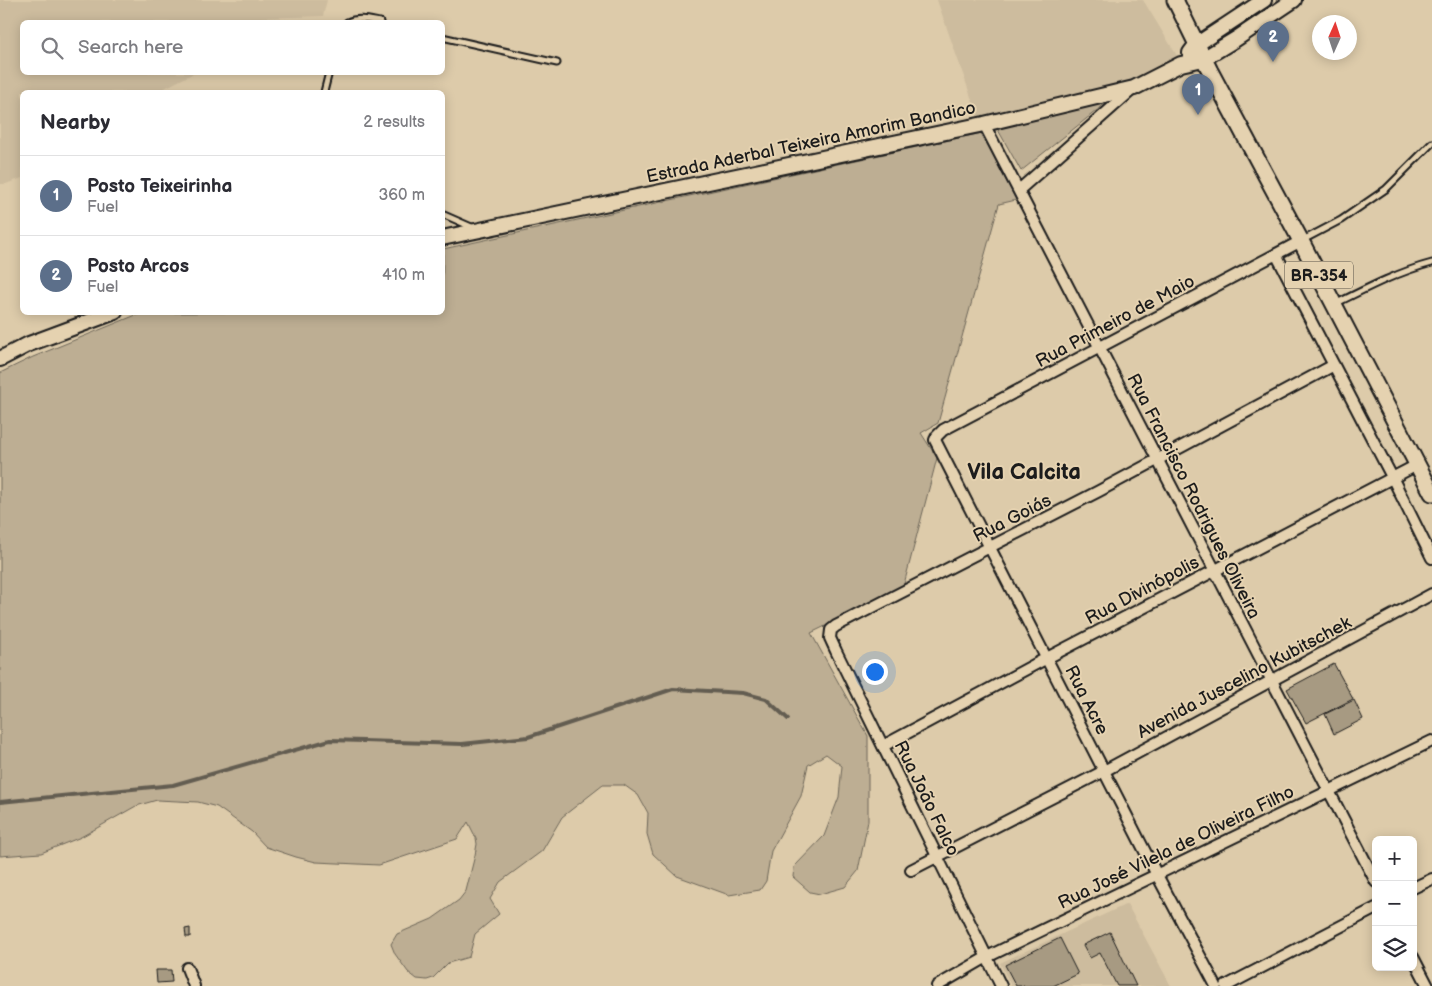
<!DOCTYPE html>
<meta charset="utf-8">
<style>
:root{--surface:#fff;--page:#f2f2f3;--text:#2b2b33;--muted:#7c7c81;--line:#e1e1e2;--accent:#1c1c1c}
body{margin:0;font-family:"Balsamiq Sans",sans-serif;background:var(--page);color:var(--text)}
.controls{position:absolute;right:15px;bottom:15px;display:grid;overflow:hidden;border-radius:8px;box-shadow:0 2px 12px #0003}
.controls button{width:45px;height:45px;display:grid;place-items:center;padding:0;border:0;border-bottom:1px solid var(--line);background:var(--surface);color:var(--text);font:25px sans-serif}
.compass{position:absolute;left:1312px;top:15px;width:45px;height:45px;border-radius:50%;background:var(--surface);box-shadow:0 2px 12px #0003;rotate:3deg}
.you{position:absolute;left:874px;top:671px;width:18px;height:18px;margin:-12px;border:4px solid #fff;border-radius:50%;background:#1a73e8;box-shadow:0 0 0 8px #1a73e833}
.badge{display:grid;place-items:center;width:32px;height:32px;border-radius:50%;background:var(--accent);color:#fff;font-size:16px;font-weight:700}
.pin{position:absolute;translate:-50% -41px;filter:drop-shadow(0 1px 2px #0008)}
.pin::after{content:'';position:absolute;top:26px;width:18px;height:15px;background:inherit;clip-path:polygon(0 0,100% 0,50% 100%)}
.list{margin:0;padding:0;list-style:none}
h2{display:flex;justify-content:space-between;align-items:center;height:65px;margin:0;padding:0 20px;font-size:21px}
h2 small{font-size:16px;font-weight:400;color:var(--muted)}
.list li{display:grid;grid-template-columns:32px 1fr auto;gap:15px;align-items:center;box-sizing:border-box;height:80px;padding:0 20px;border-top:1px solid var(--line)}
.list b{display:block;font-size:19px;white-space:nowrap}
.list p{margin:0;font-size:16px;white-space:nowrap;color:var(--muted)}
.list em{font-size:16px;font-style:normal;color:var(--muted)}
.icon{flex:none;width:28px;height:28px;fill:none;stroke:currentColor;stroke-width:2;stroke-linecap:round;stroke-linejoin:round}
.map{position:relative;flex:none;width:1432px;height:986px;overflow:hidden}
.search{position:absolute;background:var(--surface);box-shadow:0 2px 12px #0003;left:20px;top:20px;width:425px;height:55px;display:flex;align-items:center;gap:12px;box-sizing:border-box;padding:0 18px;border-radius:8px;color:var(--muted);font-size:19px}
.panel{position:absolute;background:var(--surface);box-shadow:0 2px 12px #0003;left:20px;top:90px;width:425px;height:225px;border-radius:8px}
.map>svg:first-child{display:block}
</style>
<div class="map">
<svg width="1432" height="986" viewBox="0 0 1432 986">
<rect width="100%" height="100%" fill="#ddcbaa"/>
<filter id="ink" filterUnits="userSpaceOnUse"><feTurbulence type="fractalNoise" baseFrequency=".02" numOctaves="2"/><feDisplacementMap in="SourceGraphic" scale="10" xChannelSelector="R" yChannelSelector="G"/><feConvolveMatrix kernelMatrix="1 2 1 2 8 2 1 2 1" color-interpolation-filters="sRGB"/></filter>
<g filter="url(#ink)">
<path fill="#cdbc9e" d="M0,0H327L323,16L259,18L255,22H22V72L194,73L157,92H22V178L6,184H0Z
M937,0H1143L1179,59L1125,86L978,117Z
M1127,904L1171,986H1136L1110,932L1083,945L1090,958L1100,953L1117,986H1053L1078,974L1060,938L1006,965L1016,986H1011L1000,963Z"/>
<path fill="#bdae93" stroke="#6c6558" d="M1111,99L1021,171L997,128Z
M982,133L1016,200L999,204L938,423L921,433L937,458L903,588L811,633L868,736V821L858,871L845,887L820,894L810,892L793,877L794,867L824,836L839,797L842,766L826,754L808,765L801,796L771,851L766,881L760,890L729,895L677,876L653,854L647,834L648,813L638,795L624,785H603L562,817L542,851L500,882L490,899L499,914L475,934L469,957L448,963L433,978L427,980L417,979L408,972L395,954L391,944L397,934L432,919L459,900L466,891L475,855L477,844L476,838L468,822L457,839L379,865L316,862L296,857L266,847L252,832L217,807L198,802L157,800L136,806L81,837L41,853L0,856V373L33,357L136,315L148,313L442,312L443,249Z"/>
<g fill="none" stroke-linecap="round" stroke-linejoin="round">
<path stroke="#645d51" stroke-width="4" d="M0,802L173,785L330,740L462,744L528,737L673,689L743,693L766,699L788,719"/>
</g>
<path fill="#a79a82" stroke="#1c1c1c" d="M1334,664L1353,699L1306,723L1287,689Z
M1354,700L1363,719L1334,734L1325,714Z
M190,928V937H186L185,929Z
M1110,932L1136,986H1117L1100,953L1090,958L1083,945Z
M1060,938L1078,974L1053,986H1016L1005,965Z
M156,970H171L172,982L157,983Z"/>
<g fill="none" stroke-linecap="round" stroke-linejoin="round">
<defs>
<path id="lane" d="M347,22C358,17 369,20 380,22
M442,37L557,63
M324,92L329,72
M442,214L474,228
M1303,240L1341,220L1386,189L1432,143
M1335,304C1367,288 1398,272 1432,263"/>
<path id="street" d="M984,124L1376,882
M1019,190L1133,89
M1276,254L1392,477L1432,558
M883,746L1047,658L1417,465
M911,870L1104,771L1432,594
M1413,888L1432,879
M1413,957L1428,986
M187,968L194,986
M937,986L987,957L1432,741
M1001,986L836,651L830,638L831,630L836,626L1099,491L1334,365
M1216,986L1157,875L935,440L937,436L943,430L1301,241
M1226,986L1376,908"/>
<path id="secondary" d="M1190,53L1196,45L1264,0
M442,238L984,124L1134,88L1181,64L1203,59L1236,39L1294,0
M0,359L29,344L115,312"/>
<path id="primary" d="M1175,0L1210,71L1301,241L1432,493"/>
</defs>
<use href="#lane" stroke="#1c1c1c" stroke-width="9"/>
<use href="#street" stroke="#1c1c1c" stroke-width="14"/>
<use href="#secondary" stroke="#1c1c1c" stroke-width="18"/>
<use href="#primary" stroke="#1c1c1c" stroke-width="19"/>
<use href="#lane" stroke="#e5d2b0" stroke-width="5"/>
<use href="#street" stroke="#e5d2b0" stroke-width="10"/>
<use href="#secondary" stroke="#e5d2b0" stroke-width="14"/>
<use href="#primary" stroke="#e5d2b0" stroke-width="15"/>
</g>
</g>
<g text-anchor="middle" stroke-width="4" stroke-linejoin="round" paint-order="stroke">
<rect fill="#e5d2b0" stroke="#585348" stroke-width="1" x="1285" y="261.5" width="68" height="27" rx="4"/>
<g font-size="16" font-weight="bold" fill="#1c1c1c">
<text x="1319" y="281">BR-354</text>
</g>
<g font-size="18" fill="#1c1c1c" stroke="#e5d2b0">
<text transform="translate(811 142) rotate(-12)" y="6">Estrada Aderbal Teixeira Amorim Bandico</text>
<text transform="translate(1115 321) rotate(-28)" y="6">Rua Primeiro de Maio</text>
<text transform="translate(1194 496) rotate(63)" y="6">Rua Francisco Rodrigues Oliveira</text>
<text transform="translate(1012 518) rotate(-27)" y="6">Rua Goiás</text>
<text transform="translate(1142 590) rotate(-28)" y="6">Rua Divinópolis</text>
<text transform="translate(1244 677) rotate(-28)" y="6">Avenida Juscelino Kubitschek</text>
<text transform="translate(1087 700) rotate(63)" y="6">Rua Acre</text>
<text transform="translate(927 798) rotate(64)" y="6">Rua João Falco</text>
<text transform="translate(1176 847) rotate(-26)" y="6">Rua José Vilela de Oliveira Filho</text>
</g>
<g font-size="22" font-weight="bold" fill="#1c1c1c" stroke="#e5d2b0">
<text x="1024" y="479">Vila Calcita</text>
</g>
</g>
</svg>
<div class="controls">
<button>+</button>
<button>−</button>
<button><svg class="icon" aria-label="layers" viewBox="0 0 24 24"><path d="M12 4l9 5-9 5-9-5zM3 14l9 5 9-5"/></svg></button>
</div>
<svg class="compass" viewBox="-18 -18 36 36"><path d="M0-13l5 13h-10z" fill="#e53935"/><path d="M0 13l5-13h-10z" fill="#7c7c81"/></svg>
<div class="you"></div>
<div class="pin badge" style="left:1198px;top:115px;background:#5c6f8a">1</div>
<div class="pin badge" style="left:1273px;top:62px;background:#5c6f8a">2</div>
<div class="search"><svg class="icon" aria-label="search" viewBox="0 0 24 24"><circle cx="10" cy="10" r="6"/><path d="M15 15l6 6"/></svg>Search here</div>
<section class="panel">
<h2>Nearby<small>2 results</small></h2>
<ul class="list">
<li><span class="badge" style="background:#5c6f8a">1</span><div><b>Posto Teixeirinha</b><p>Fuel</p></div><em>360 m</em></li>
<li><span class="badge" style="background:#5c6f8a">2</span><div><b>Posto Arcos</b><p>Fuel</p></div><em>410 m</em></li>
</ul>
</section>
</div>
